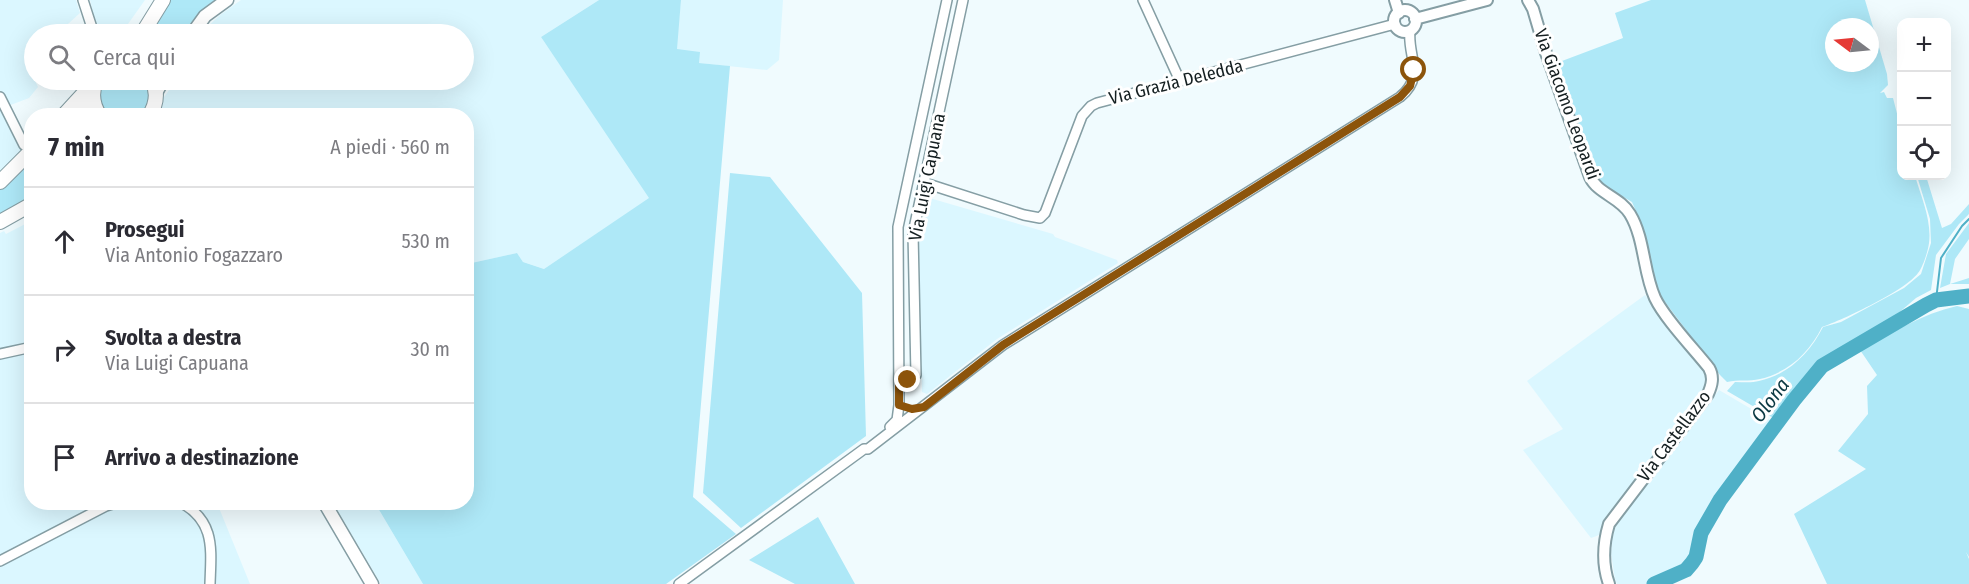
<!DOCTYPE html>
<html lang="it">
<meta charset="utf-8">
<style>
:root{--surface:#fff;--page:#f2f2f3;--text:#2b2b33;--muted:#7c7c81;--line:#e1e1e2}
body{margin:0;font-family:"Fira Sans Condensed",sans-serif;background:var(--page);color:var(--text)}
.controls{position:absolute;right:18px;top:18px;display:grid;overflow:hidden;border-radius:12px;box-shadow:0 6px 24px #0002}
.controls button{width:54px;height:54px;display:grid;place-items:center;padding:0;border:0;border-bottom:2px solid var(--line);background:var(--surface);color:var(--text);font:30px sans-serif}
.compass{position:absolute;left:1825px;top:18px;width:54px;height:54px;border-radius:50%;background:var(--surface);box-shadow:0 6px 24px #0002;rotate:286deg}
.stop{position:absolute;width:18px;height:18px;margin:-14px;border:4px solid #8c540b;border-radius:50%;background:#fff}
.stop.end{background:#8c540b;border-color:#fff;box-shadow:0 2px 6px #0008}
.list{margin:0;padding:0;list-style:none}
h2{display:flex;justify-content:space-between;align-items:center;height:78px;margin:0;padding:0 24px;font-size:26px}
h2 small{font-size:20px;font-weight:400;color:var(--muted)}
.list li{display:grid;grid-template-columns:39px 1fr auto;gap:18px;align-items:center;box-sizing:border-box;height:108px;padding:0 24px;border-top:2px solid var(--line)}
.list b{display:block;font-size:22px;white-space:nowrap}
.list p{margin:0;font-size:20px;white-space:nowrap;color:var(--muted)}
.list em{font-size:20px;font-style:normal;color:var(--muted)}
.icon{flex:none;width:33px;height:33px;fill:none;stroke:currentColor;stroke-width:2;stroke-linecap:round;stroke-linejoin:round}
.map{position:relative;flex:none;width:1969px;height:584px;overflow:hidden}
.search{position:absolute;background:var(--surface);box-shadow:0 6px 24px #0002;left:24px;top:24px;width:450px;height:66px;display:flex;align-items:center;gap:15px;box-sizing:border-box;padding:0 21px;border-radius:33px;color:var(--muted);font-size:22px}
.panel{position:absolute;background:var(--surface);box-shadow:0 6px 24px #0002;left:24px;top:108px;width:450px;height:402px;border-radius:24px}
.map>svg:first-child{display:block}
</style>
<div class="map">
<svg width="1969" height="584" viewBox="0 0 1969 584">
<rect width="100%" height="100%" fill="#f0fbfe"/>
<path fill="#dbf7ff" d="M0,0H76L80,13L58,33L59,34H34V72L32,75L38,87L29,98L8,106L0,96Z
M90,0H145L123,31L98,33Z
M241,0H599L541,37L650,198L544,269L523,262L517,253L467,264L466,116H151L176,80H464V34H200L220,15Z
M681,0H783L779,60L767,70L699,63L676,49Z
M0,101L23,149L0,174Z
M926,197L1053,234L1055,237L1117,260L1118,263L997,339L927,394L922,392L917,231Z
M31,221L32,502L217,503L250,584H0V233L4,231L6,234Z
M1645,295L1707,372L1708,378L1705,392L1602,534L1591,538L1523,450L1563,429L1527,381Z
M1719,390L1777,424L1720,500L1701,533L1696,557L1686,570L1651,584H1617L1615,579L1611,554L1612,537L1616,526L1621,517Z
M333,503H375L423,584H381Z"/>
<path fill="#aee8f7" fill-rule="evenodd" d="M170,0H215C201,10 192,19 185,34H148Z
M599,0H681L677,49L700,52L699,63L730,66L693,497L736,534L666,584H423L375,503L466,502L467,264L517,253L523,262L544,269L649,198L541,37Z
M1651,0H1865L1887,74L1888,85L1880,93L1884,92L1887,98H1893L1901,129L1902,176H1915C1921,196 1932,221 1929,243C1928,251 1923,267 1918,273C1906,290 1843,320 1822,327C1809,353 1789,372 1760,379C1749,382 1738,379 1727,382L1720,375L1659,294L1641,223L1632,202L1596,181L1554,64L1623,38L1615,13ZM1834,27H1870V63H1834Z
M102,80H146C151,93 153,104 142,115H106C97,104 97,92 102,80Z
M31,158V198L0,216V189Z
M730,173L770,177L862,293L866,436L741,528L703,493Z
M1917,176H1926L1942,228L1951,224L1969,204V214L1959,224L1936,255L1931,290L1916,298L1888,322L1819,363L1775,419L1727,391L1735,382C1743,382 1752,383 1759,381C1788,375 1810,353 1823,327L1841,322L1904,288L1921,274L1931,243L1930,219Z
M1969,223V239L1955,259L1950,284L1969,278V284H1950L1940,288L1946,254Z
M1957,306L1969,309V557L1966,552L1969,559V584H1827L1794,514L1866,469L1838,451L1868,414L1867,386L1877,375L1860,350C1891,333 1922,314 1957,306Z
M818,517L855,584H795L749,560Z"/>
<g fill="none" stroke-linecap="round" stroke-linejoin="round">
<path stroke="#4fb0c7" stroke-width="2" d="M1936,300L1941,258L1962,226L1969,219"/>
<path stroke="#4fb0c7" stroke-width="15" d="M1654,584L1686,570L1692,563L1696,557L1701,533L1720,500L1794,400L1822,366L1926,305L1936,300L1969,296"/>
<defs>
<path id="minor" d="M83,0L94,34
M1143,0L1180,81
M0,97L24,145L32,148
M925,183L1024,215L1040,218L1045,213L1082,116L1091,106L1097,103L1395,24
M0,354L32,347
M899,378L908,379L916,375L913,233L963,0
M890,427L897,420L899,405L898,227L947,0
M180,502C216,521 211,550 210,584
M0,561L106,506L119,502
M679,584L864,449H868L1003,345L1400,97C1426,76 1407,56 1410,31"/>
<path id="tertiary" d="M1395,0L1399,13
M1528,0L1533,9L1546,53L1590,177C1598,194 1620,197 1630,214C1645,239 1643,272 1655,298C1665,319 1694,349 1709,368C1714,377 1712,385 1708,394L1609,524C1603,544 1602,564 1609,584
M1394 21a11 11 0 1 1 22 0a11 11 0 1 1-22 0Z
M1415,19L1487,0"/>
<path id="secondary" d="M192,34L205,16L227,0
M156,93L163,80
M324,502L372,584"/>
<path id="primary" d="M142,34L163,0
M96,81C91,93 92,104 100,116
M63,116L96,80
M78,116L92,96
M149,116C157,104 158,92 152,80
M0,182L32,150
M0,222L32,204"/>
</defs>
<use href="#minor" stroke="#859ea4" stroke-width="12"/>
<use href="#tertiary" stroke="#859ea4" stroke-width="14"/>
<use href="#secondary" stroke="#859ea4" stroke-width="15"/>
<use href="#primary" stroke="#859ea4" stroke-width="16"/>
<use href="#minor" stroke="#fff" stroke-width="9"/>
<use href="#tertiary" stroke="#fff" stroke-width="10"/>
<use href="#secondary" stroke="#fff" stroke-width="12"/>
<use href="#primary" stroke="#fff" stroke-width="14"/>
</g>
<g fill="none" stroke-linecap="round" stroke-linejoin="round">
<path stroke="#8c540b" stroke-width="8" d="M908,380L899,378V405L912,409L924,407L1003,345L1400,97L1410,86L1414,70"/>
</g>
<g text-anchor="middle" stroke-width="6" stroke-linejoin="round" paint-order="stroke">
<g font-size="18" fill="#151f21" stroke="#fff">
<text transform="translate(1176 82) rotate(-14)" y="6">Via Grazia Deledda</text>
<text transform="translate(1567 104) rotate(70)" y="6">Via Giacomo Leopardi</text>
<text transform="translate(927 177) rotate(-79)" y="6">Via Luigi Capuana</text>
<text transform="translate(1674 436) rotate(-53)" y="6">Via Castellazzo</text>
</g>
<g font-size="20" font-style="italic" fill="#0b3943" stroke="#fff">
<text transform="translate(1770 400) rotate(-53)" y="7">Olona</text>
</g>
</g>
</svg>
<div class="controls">
<button>+</button>
<button>−</button>
<button><svg class="icon" aria-label="locate" viewBox="0 0 24 24"><circle cx="12" cy="12" r="6"/><path d="M12 2v4M12 18v4M2 12h4M18 12h4"/></svg></button>
</div>
<svg class="compass" viewBox="-18 -18 36 36"><path d="M0-13l5 13h-10z" fill="#e53935"/><path d="M0 13l5-13h-10z" fill="#7c7c81"/></svg>
<div class="stop" style="left:1414px;top:70px"></div>
<div class="stop end" style="left:908px;top:380px"></div>
<div class="search"><svg class="icon" aria-label="search" viewBox="0 0 24 24"><circle cx="10" cy="10" r="6"/><path d="M15 15l6 6"/></svg>Cerca qui</div>
<section class="panel">
<h2>7 min<small>A piedi · 560 m</small></h2>
<ul class="list">
<li><svg class="icon" aria-label="ahead" viewBox="0 0 24 24"><path d="M12 20V5M6 11l6-6 6 6"/></svg><div><b>Prosegui</b><p>Via Antonio Fogazzaro</p></div><em>530 m</em></li>
<li><svg class="icon" aria-label="right" viewBox="0 0 24 24"><path d="M7 20v-9h11M14 6l5 5-5 5"/></svg><div><b>Svolta a destra</b><p>Via Luigi Capuana</p></div><em>30 m</em></li>
<li><svg class="icon" aria-label="arrive" viewBox="0 0 24 24"><path d="M6 21V4h12l-3 4 3 4H6"/></svg><div><b>Arrivo a destinazione</b></div></li>
</ul>
</section>
</div>
